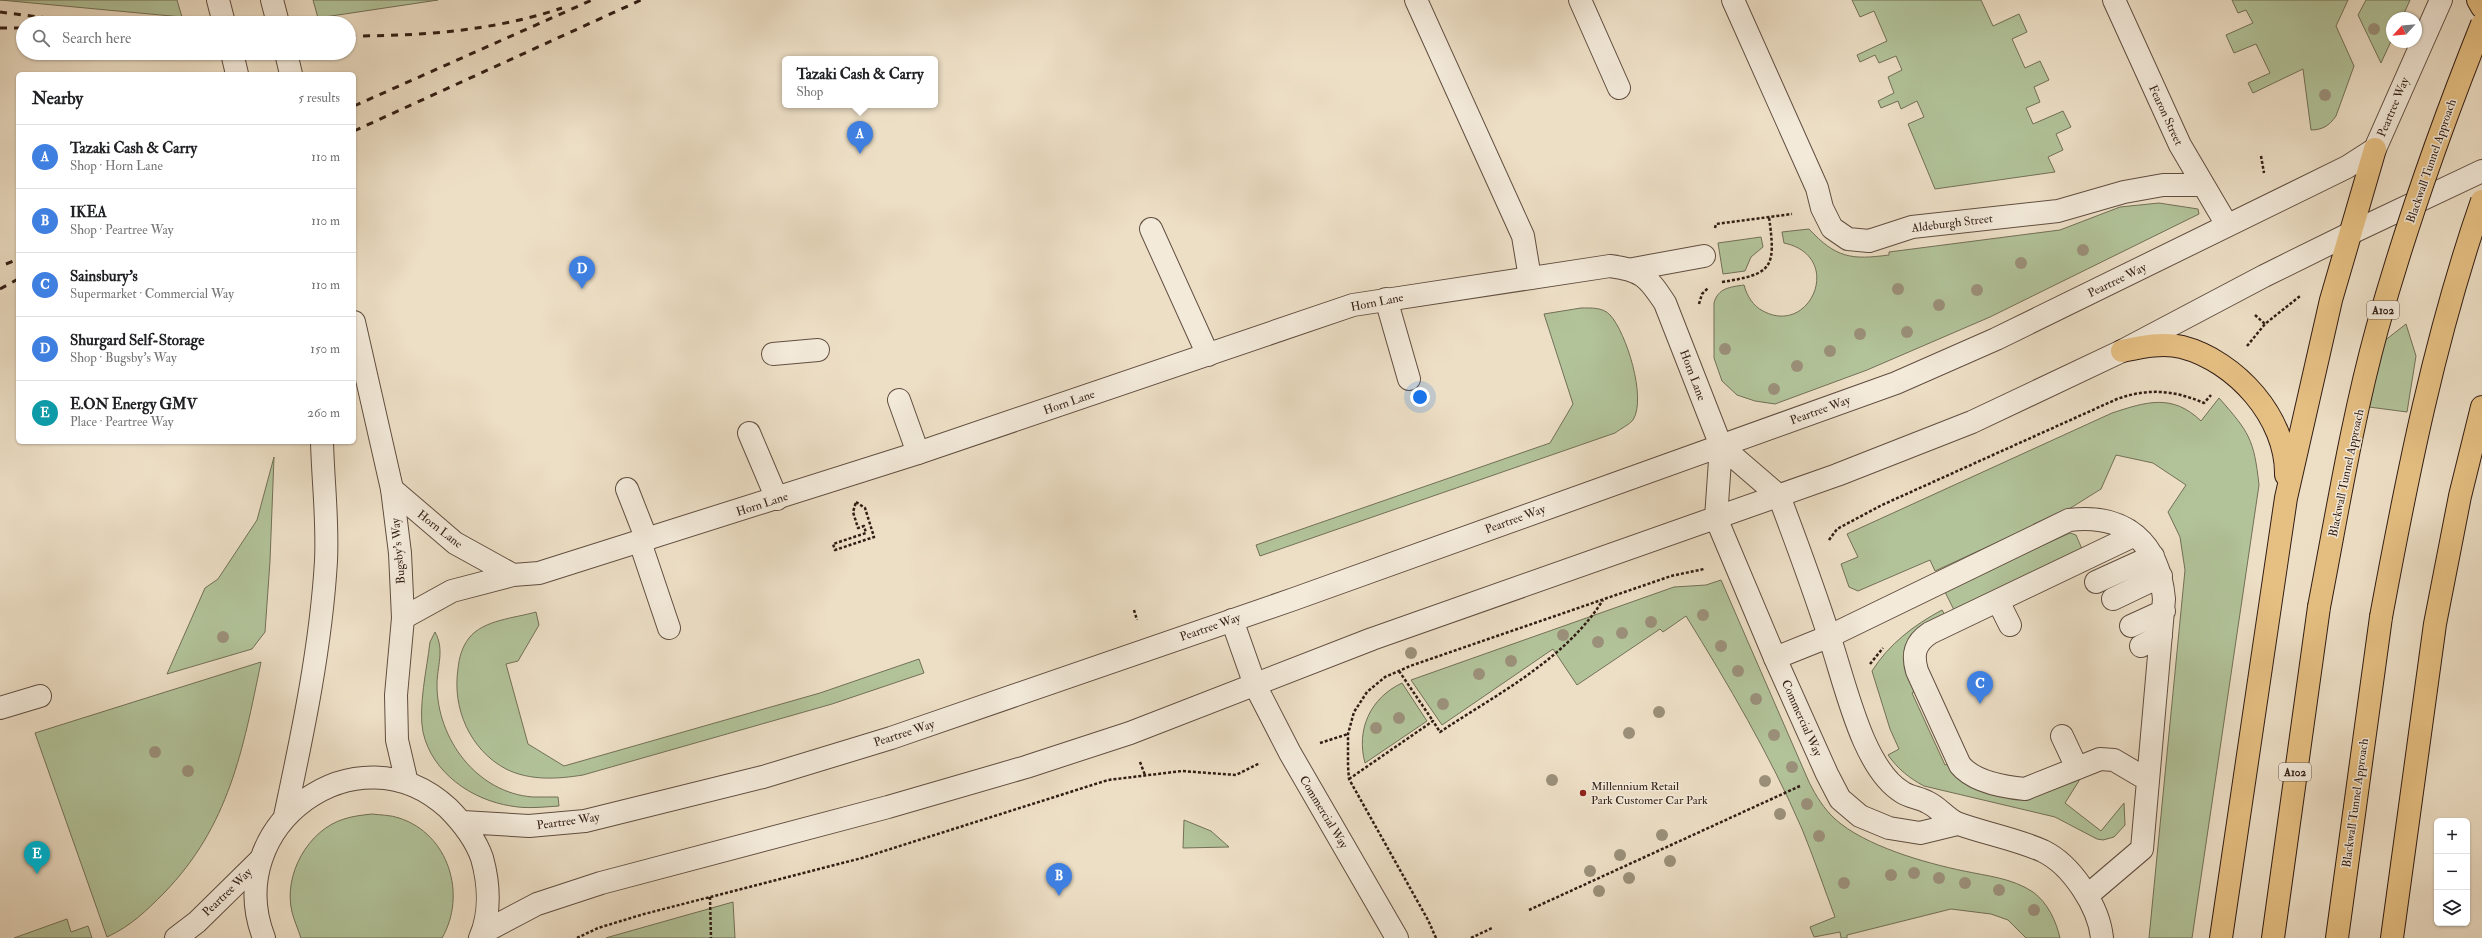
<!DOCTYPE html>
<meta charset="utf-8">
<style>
:root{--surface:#fff;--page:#f2f2f2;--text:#202124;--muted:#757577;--line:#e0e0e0;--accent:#8f2418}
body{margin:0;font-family:"IM FELL Double Pica",serif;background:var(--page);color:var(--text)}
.controls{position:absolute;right:12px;bottom:12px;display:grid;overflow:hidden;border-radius:6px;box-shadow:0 1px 3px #0004}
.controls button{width:36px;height:36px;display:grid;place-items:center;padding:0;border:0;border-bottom:1px solid var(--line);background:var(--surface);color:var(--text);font:20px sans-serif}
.compass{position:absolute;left:2386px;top:12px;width:36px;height:36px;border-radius:50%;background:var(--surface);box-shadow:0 1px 3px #0004;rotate:244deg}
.you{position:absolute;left:1420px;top:397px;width:14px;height:14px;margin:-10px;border:3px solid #fff;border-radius:50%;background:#1a73e8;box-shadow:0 0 0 6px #1a73e833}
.badge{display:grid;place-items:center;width:26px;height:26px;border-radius:50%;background:var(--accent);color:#fff;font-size:13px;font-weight:700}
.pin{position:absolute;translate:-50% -33px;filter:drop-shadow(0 1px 2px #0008)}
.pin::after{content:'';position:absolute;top:21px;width:14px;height:12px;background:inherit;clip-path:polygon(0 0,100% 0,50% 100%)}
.popup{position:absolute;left:782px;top:56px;width:156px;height:52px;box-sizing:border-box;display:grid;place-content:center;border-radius:6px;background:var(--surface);filter:drop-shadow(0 1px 3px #0005);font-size:13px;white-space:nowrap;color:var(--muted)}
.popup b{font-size:15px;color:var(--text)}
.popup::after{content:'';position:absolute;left:50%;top:100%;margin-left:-8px;border:8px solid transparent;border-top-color:var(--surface)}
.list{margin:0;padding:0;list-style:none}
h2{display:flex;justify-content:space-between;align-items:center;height:52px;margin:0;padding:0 16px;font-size:17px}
h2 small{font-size:13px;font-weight:400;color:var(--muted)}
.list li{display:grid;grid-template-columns:26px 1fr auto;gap:12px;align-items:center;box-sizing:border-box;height:64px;padding:0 16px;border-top:1px solid var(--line)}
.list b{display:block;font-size:15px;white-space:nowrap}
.list p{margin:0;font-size:13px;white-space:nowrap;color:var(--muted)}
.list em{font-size:13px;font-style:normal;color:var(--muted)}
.icon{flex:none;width:22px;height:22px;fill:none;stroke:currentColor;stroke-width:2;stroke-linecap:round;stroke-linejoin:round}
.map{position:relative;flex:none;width:2482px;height:938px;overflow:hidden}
.search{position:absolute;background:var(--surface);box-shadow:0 1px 3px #0004;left:16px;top:16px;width:340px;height:44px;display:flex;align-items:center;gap:10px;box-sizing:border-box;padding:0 14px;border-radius:22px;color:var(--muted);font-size:15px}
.panel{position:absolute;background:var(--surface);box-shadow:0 1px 3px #0004;left:16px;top:72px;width:340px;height:372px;border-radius:6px}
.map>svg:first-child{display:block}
</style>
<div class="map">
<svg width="2482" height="938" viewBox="0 0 2482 938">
<rect width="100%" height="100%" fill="#eddfc6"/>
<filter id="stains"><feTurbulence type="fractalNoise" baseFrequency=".005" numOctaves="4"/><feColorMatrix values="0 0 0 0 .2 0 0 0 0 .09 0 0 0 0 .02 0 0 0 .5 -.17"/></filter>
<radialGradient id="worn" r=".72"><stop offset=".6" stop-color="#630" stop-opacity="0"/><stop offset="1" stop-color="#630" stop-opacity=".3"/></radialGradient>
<path fill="#b2c39a" stroke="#727057" d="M0,0H177L182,17Z
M313,0H438L318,18Z
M1852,0H1981L1993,26L2019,14L2027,32L2012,39L2025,68L2040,61L2049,80L2034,87L2040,102L2026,108L2033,124L2063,111L2071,127L2056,134L2063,150L2048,157L2055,172L1935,189L1908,124L1924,117L1917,101L1901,109L1898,101L1881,108L1878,101L1894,93L1888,77L1902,70L1896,56L1879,63L1875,55L1860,62L1857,55L1887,41L1874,11L1860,17Z
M2232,0H2348L2336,26L2354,66L2336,116C2329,126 2322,130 2311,130L2303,69L2253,93L2248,83L2270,73L2256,44L2234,53L2226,35L2253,23L2246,10L2238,13Z
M2366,0H2410L2402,18H2392V39L2381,63L2358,15Z
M2159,203L2198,209L2199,214L1990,317L1867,370L1775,404L1755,401L1737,395L1722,381L1714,358V303C1718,288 1730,287 1744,285C1747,296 1753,306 1763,311C1811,337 1845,256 1784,243L1782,232L1809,229C1836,258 1851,260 1889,255V252L2060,230L2120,207Z
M1761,237L1763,247L1751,257L1745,271L1723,274L1718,243Z
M1581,308C1590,308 1603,307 1610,315C1626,332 1647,398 1633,420C1629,425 1620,429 1615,433L1260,556L1256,545L1550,443L1573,404L1544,314Z
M2406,324L2416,356L2407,412L2369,407L2379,345Z
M2219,398C2249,432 2254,439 2259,485L2192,938H2149L2185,570L2180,537L2168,512L2186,485L2153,463L2116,455L2101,489L2069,509L1935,571L1930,560L1858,591L1849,587L1841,564L1858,557L1847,534L2112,413C2146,402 2172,393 2201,421Z
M274,457L270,561L265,632L252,649L167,674L205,588L218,579L257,520Z
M2070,533L2076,535L2082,549L1955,612L1944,590Z
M1721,580L1809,782C1816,796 1824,809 1835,819C1865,846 1925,863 1964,871C1987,876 2012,878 2033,892C2048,903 2056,921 2060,938H2026L2008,920L1991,914L1951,909L1847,935V938H1841L1840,932L1814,937L1810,927L1835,917C1824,888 1814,858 1802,829C1770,755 1728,684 1686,616L1663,632L1660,629L1577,685L1553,649L1442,725L1411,680L1674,587L1706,585Z
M1942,610L1945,615L1914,633L1906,647L1917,690L1912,693L1945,765L1951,763L1967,784L2082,776L2065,803L2101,831L2124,803L2125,825L2114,837L2103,840L2097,839L2055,817L1924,786C1909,778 1898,769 1888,755L1899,749L1890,729L1872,671C1889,644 1914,625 1942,610Z
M536,612L539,625L518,661L506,664L528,744L564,766L820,693L919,659L924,673L832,704L583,775C558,779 530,781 506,769C470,750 452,708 458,669C459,658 462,647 469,638C483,620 515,618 536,612Z
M435,632C445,650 437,666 437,685C437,739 477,793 533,797C541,797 550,797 558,797L559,806C543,807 527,809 511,806C472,800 432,773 423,732C418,707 427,668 430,642Z
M261,662C243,750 229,826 164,893C146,911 131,926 107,937L35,733Z
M1402,683L1427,721L1365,763C1356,730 1370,698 1402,683Z
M372,814C380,815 391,815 399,818C449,834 467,895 442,938H301C298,929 294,920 292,912C283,875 308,830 344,819C353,816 363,815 372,814Z
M1184,820L1211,831L1229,847L1183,848Z
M733,902L735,938H606L609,937Z
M67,919L71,932L88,926L92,938H14Z"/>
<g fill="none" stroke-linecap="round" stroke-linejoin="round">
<defs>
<path id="service" d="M1416,0L1523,236L1530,278
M1580,0L1619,88
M1151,229L1208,355
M1386,299L1409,379
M773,354L818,350
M899,400L918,453
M749,433L777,499
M627,489L647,540
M2135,535L1930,633C1915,643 1912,654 1917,671L1960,765C1974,782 2004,787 2025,789L2100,759L2114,760L2148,780
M640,542L669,628
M2096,582L2153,556
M2113,599L2161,576
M1998,601L2010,625
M1232,620L1255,685L1290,753L1397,938
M2131,626L2164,611
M2141,646L2161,636
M1775,658L1830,636L2069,520C2126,513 2159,543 2164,599L2142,849L2088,895
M0,708L40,696
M2062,736L2077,768"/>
<path id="minor" d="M1733,0L1817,188L1822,208L1832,228L1848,239L1869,241L1912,227L2058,211L2124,192L2163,185H2202
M2114,0L2180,145L2227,225
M1633,269L1704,256
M392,489L455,543L513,575
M1779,496C1796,541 1813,587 1828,633C1844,677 1861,767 1902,792C1909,797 1920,798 1927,802C1939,807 1947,820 1959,824C1987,834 2016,839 2043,851C2072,865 2099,907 2102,938
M1716,518L1775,658L1827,774L1840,799L1860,816L1889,828L1920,833L1957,824
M403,618L452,591L513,575L539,573L918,453L1353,305L1610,266C1642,270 1648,277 1665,303L1721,446
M176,938L197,922L259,861"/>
<path id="tertiary" d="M218,0L224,23
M272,0L278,23
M232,53L237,74
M286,53L291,74
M354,322L392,489L400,553L403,618L396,695L397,740L407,783
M1721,446L1779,496
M1716,518L1721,446
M285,816C303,732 321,646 326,561C328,521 323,481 322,442
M463,822L529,826L585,821L763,777L891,738L1294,599L1896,383L1996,339L2347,167L2375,149L2441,0
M482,933L537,904L601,883L888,807L1026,767L1130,733L1372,639L1837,475L1972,422L2122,351L2264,276L2351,233L2482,171
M264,938C220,825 358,725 448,808C463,823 475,838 482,858C489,883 491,913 480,938"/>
<path id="primary" d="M2478,0L2482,7"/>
<path id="trunk" d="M2122,351C2141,347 2162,342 2182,347C2236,361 2287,418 2286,475
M2221,938L2286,498L2331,300L2375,149
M2273,938L2319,607
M2337,938L2381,617
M2392,938L2435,624L2460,496L2482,407"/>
</defs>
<use href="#service" stroke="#614e40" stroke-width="24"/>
<use href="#minor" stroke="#614e40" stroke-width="24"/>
<use href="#tertiary" stroke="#614e40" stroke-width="24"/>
<use href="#primary" stroke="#321d14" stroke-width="24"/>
<use href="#trunk" stroke="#321d14" stroke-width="24"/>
<path stroke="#321d14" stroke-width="2.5" stroke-dasharray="3 2" stroke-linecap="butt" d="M2261,156L2264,173
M1715,228L1716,224L1792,214
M1722,282C1773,274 1776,268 1769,217
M1699,304L1702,294L1708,288
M2255,315L2265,324
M2247,346L2265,324L2300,296
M856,502L865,508L874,537L835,550L833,544L866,533L864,526L858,528L853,512Z
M1829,540L1837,529L1882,505L2117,399C2148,388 2174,390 2204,403L2211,395
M1134,610L1137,620
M1870,664L1883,648
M1399,671L1433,721
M1320,743L1348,734
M1140,762L1145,775
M1349,779L1433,721L1440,732C1497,694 1565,660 1603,600
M710,897L711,938
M1529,910L1800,786
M577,938L598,928L644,914L862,858L1108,780L1182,771L1236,775L1260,763
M1436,938L1428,920L1349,779L1348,766V734L1354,712L1367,692L1385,677L1410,666L1671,576L1704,569
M1471,938L1492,928"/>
<use href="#service" stroke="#f3eada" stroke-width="22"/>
<use href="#minor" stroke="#f3eada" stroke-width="22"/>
<use href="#tertiary" stroke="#f3eada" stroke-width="22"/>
<use href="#primary" stroke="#e6c083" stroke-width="22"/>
<use href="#trunk" stroke="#e6c083" stroke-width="22"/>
<path stroke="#321d14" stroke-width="3" stroke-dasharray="7 7" stroke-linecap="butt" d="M0,12L86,23
M0,28H23
M349,36C422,36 493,31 562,8
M354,106L592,0
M354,131L641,0
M6,264L18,259
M0,289L18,279"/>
<defs>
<path id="trunk-bridge" d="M2319,607C2337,514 2352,420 2377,329C2406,225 2442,124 2482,24
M2381,617C2407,477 2435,335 2482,201"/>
</defs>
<use href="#trunk-bridge" stroke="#321d14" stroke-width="24" stroke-linecap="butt"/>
<use href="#trunk-bridge" stroke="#e6c083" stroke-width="22"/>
</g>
<g fill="#9b907a">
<circle cx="2374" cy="29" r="6"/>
<circle cx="2325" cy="95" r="6"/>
<circle cx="2083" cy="250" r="6"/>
<circle cx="2021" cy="263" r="6"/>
<circle cx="1898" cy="289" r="6"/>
<circle cx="1977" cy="290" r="6"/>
<circle cx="1939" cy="305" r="6"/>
<circle cx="1907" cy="332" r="6"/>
<circle cx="1860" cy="334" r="6"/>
<circle cx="1725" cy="349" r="6"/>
<circle cx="1830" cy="351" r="6"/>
<circle cx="1797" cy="366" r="6"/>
<circle cx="1774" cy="389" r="6"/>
<circle cx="1703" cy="615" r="6"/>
<circle cx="1651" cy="622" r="6"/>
<circle cx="1622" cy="633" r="6"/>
<circle cx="1563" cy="635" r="6"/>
<circle cx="223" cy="637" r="6"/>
<circle cx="1598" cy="642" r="6"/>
<circle cx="1721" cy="646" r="6"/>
<circle cx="1411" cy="653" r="6"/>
<circle cx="1511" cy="661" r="6"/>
<circle cx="1738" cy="671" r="6"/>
<circle cx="1479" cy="674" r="6"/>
<circle cx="1756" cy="699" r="6"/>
<circle cx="1443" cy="704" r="6"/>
<circle cx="1659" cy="712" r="6"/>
<circle cx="1399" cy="718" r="6"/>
<circle cx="1376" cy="728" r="6"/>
<circle cx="1629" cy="733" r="6"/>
<circle cx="1774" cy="735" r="6"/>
<circle cx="155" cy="752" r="6"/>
<circle cx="1792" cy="767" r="6"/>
<circle cx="188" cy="771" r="6"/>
<circle cx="1552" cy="780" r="6"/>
<circle cx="1765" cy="781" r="6"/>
<circle cx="1807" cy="804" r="6"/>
<circle cx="1780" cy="814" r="6"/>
<circle cx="1662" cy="835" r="6"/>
<circle cx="1819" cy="836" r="6"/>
<circle cx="1620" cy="855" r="6"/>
<circle cx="1670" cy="861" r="6"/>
<circle cx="1590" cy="871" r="6"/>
<circle cx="1914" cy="873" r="6"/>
<circle cx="1891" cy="875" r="6"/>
<circle cx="1629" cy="878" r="6"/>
<circle cx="1939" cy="878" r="6"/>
<circle cx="1844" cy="883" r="6"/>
<circle cx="1965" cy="883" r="6"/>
<circle cx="1999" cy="890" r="6"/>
<circle cx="1599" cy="891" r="6"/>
<circle cx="2034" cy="910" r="6"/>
</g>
<circle fill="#8f2418" stroke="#f3eada" stroke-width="1.5" cx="1583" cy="793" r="4"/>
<g text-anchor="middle" stroke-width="3" stroke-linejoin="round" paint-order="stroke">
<g fill="#f3eada" stroke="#6c5a4f" stroke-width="1">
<rect x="2367" y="301" width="32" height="18" rx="3"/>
<rect x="2279" y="763" width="32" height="18" rx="3"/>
</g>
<g font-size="11" font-weight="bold" fill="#321d14">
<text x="2383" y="314">A102</text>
<text x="2295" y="776">A102</text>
</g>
<g font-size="12" fill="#321d14" stroke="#f3eada">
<text transform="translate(2393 107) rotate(-67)" y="4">Peartree Way</text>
<text transform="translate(2166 115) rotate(65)" y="4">Fearon Street</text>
<text transform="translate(2431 161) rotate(-71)" y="4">Blackwall Tunnel Approach</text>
<text transform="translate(1952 223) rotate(-7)" y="4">Aldeburgh Street</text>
<text transform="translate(2117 280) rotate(-26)" y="4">Peartree Way</text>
<text transform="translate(1377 302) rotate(-11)" y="4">Horn Lane</text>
<text transform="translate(1693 375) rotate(69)" y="4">Horn Lane</text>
<text transform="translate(1069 402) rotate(-19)" y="4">Horn Lane</text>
<text transform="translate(1820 410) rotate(-20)" y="4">Peartree Way</text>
<text transform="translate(2346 473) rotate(-78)" y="4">Blackwall Tunnel Approach</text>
<text transform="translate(762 504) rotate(-18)" y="4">Horn Lane</text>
<text transform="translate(1515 519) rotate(-20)" y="4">Peartree Way</text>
<text transform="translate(440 529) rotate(38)" y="4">Horn Lane</text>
<text transform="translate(398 551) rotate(-95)" y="4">Bugsby's Way</text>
<text transform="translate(1210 627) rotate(-19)" y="4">Peartree Way</text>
<text transform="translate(1802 718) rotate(66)" y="4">Commercial Way</text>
<text transform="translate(904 733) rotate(-18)" y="4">Peartree Way</text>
<text transform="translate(2355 803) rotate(-82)" y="4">Blackwall Tunnel Approach</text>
<text transform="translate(1324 812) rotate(59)" y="4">Commercial Way</text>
<text transform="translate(568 821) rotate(-8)" y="4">Peartree Way</text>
<text transform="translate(227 892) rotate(-44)" y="4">Peartree Way</text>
</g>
<g font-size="12" fill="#321d14" stroke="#f3eada" text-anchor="start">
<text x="1591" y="790">Millennium Retail<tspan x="1591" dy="14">Park Customer Car Park</tspan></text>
</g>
</g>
<rect width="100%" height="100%" filter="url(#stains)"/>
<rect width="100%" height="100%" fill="url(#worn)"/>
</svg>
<div class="controls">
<button>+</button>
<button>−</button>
<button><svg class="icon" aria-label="layers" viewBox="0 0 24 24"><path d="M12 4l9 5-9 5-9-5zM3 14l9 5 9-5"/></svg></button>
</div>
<svg class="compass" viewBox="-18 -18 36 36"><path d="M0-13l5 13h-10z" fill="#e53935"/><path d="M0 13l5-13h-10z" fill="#757577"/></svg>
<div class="you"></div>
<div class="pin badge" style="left:860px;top:154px;background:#3f7fe0">A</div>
<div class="popup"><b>Tazaki Cash &amp; Carry</b>Shop</div>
<div class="pin badge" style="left:1059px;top:896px;background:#3f7fe0">B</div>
<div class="pin badge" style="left:1980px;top:704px;background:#3f7fe0">C</div>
<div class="pin badge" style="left:582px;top:289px;background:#3f7fe0">D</div>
<div class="pin badge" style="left:37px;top:874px;background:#0f9aa8">E</div>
<div class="search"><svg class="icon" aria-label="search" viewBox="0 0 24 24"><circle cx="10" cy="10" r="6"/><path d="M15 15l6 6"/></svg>Search here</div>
<section class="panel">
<h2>Nearby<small>5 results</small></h2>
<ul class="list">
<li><span class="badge" style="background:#3f7fe0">A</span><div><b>Tazaki Cash &amp; Carry</b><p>Shop · Horn Lane</p></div><em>110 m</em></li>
<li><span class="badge" style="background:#3f7fe0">B</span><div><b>IKEA</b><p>Shop · Peartree Way</p></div><em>110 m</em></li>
<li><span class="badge" style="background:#3f7fe0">C</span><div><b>Sainsbury's</b><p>Supermarket · Commercial Way</p></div><em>110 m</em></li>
<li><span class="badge" style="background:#3f7fe0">D</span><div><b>Shurgard Self-Storage</b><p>Shop · Bugsby's Way</p></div><em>150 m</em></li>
<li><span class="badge" style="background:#0f9aa8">E</span><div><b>E.ON Energy GMV</b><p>Place · Peartree Way</p></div><em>260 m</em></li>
</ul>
</section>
</div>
